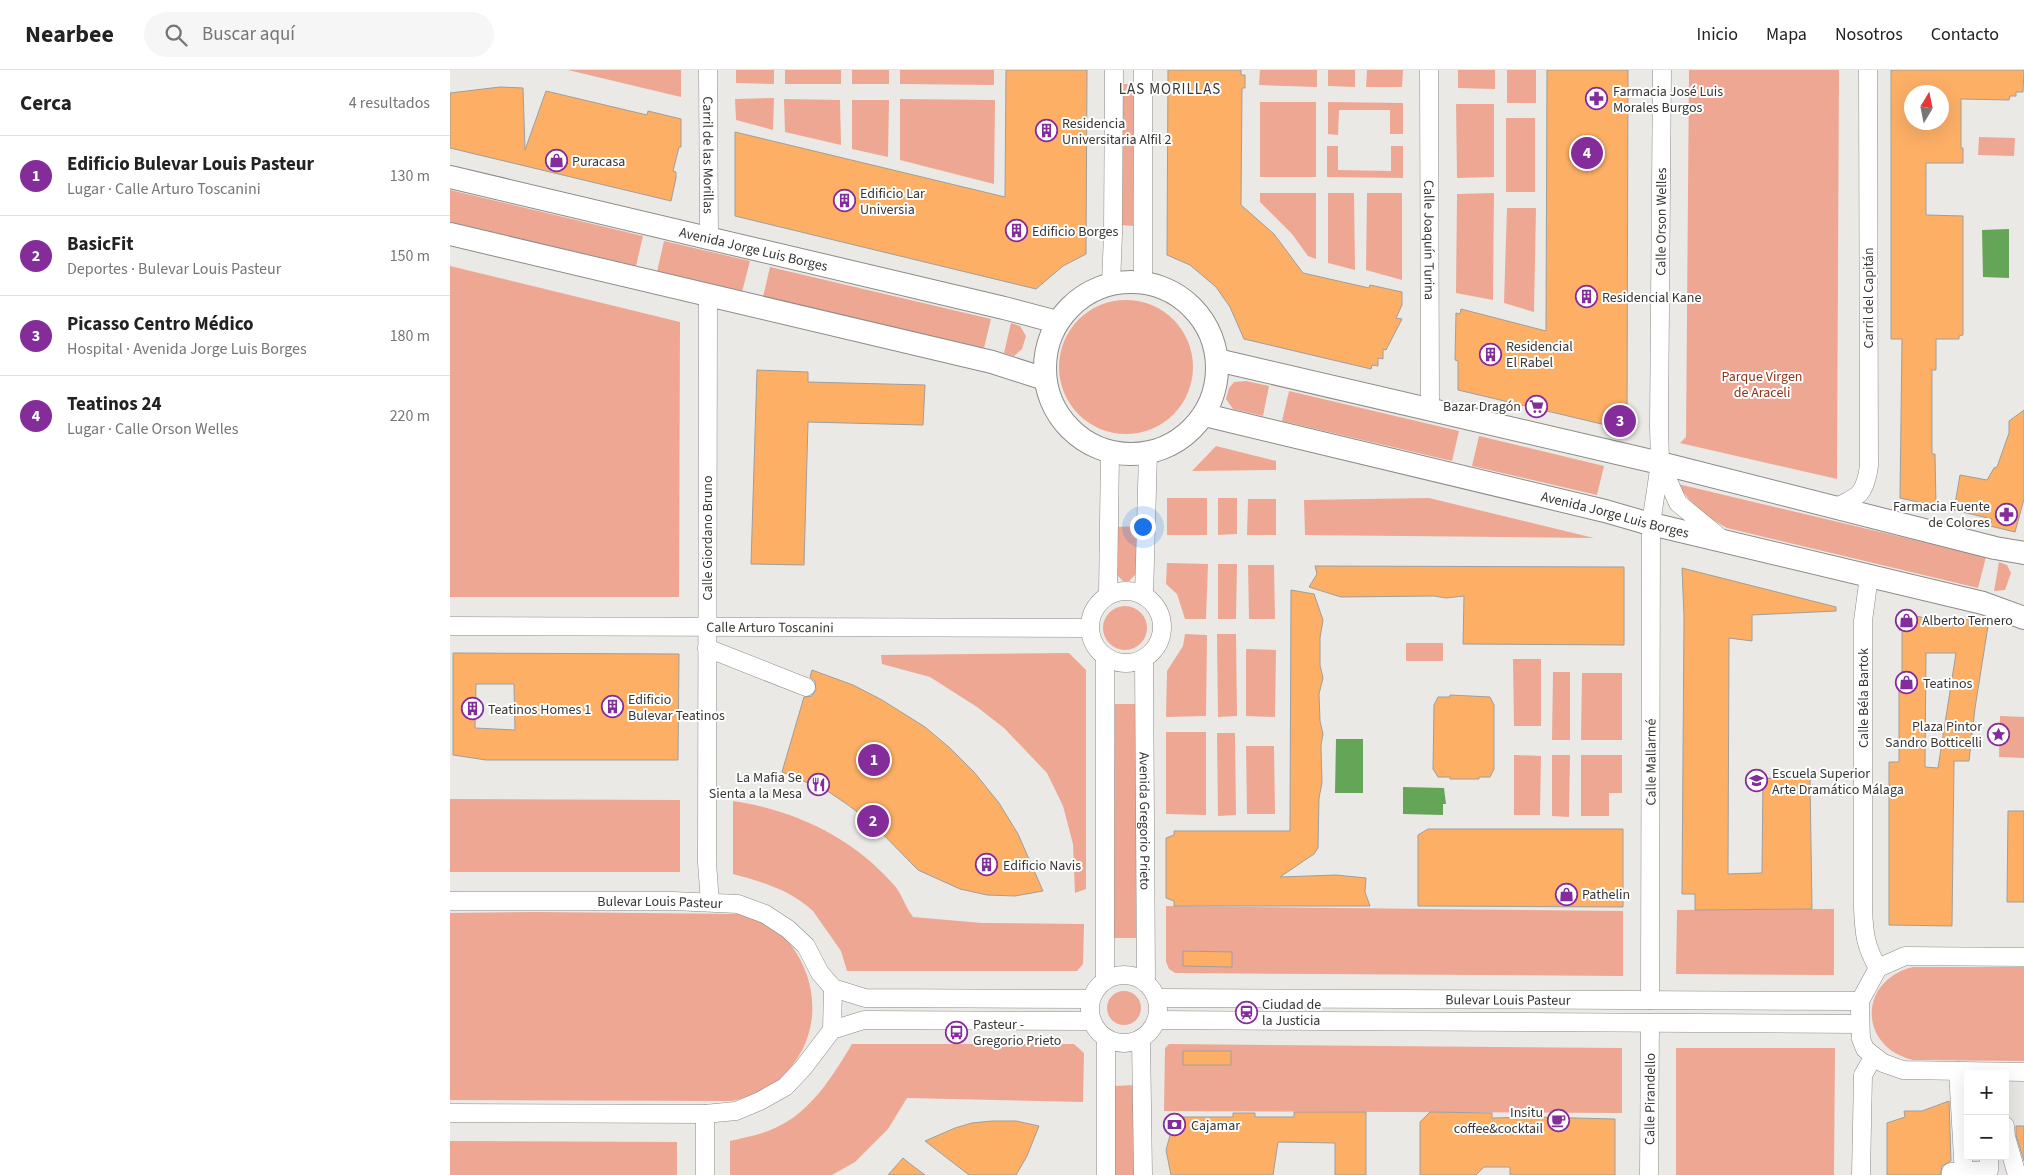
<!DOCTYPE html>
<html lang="es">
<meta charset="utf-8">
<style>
:root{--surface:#fff;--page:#f6f6f6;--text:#222;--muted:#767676;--line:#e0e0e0;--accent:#842c9a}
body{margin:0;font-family:"Source Sans 3",sans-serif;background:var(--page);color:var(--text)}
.controls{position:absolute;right:15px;bottom:15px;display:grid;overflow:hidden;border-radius:5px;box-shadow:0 5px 20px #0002}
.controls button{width:45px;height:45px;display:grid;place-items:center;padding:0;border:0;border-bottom:1px solid var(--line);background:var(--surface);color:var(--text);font:25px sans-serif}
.compass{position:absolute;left:1454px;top:15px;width:45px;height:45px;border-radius:50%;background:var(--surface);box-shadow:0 5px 20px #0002;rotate:10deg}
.you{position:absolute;left:692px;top:456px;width:18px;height:18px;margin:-12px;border:4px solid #fff;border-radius:50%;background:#1a73e8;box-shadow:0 0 0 8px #1a73e833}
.badge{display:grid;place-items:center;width:32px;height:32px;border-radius:50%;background:var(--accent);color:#fff;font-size:16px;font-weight:700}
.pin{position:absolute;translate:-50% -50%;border:2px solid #fff;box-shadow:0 1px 5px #0006}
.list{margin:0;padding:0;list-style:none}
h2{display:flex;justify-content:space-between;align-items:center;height:65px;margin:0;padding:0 20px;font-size:21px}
h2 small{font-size:16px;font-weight:400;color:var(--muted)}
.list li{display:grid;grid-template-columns:32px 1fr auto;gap:15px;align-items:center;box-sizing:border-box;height:80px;padding:0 20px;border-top:1px solid var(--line)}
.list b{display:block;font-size:19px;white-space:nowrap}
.list p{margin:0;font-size:16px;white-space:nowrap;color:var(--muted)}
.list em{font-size:16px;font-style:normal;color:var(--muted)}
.icon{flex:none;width:28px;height:28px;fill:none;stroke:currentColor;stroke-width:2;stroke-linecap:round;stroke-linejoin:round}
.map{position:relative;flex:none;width:1574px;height:1105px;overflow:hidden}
header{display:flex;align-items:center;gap:30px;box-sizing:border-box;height:70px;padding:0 25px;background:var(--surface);border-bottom:1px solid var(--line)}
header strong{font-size:24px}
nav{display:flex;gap:28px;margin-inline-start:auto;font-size:18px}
.search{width:350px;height:45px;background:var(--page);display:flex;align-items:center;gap:12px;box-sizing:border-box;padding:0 18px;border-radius:28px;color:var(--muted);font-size:19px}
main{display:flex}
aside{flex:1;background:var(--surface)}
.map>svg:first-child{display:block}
</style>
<header>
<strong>Nearbee</strong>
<div class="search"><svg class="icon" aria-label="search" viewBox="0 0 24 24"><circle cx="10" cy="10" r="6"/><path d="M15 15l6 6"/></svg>Buscar aquí</div>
<nav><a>Inicio</a><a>Mapa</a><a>Nosotros</a><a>Contacto</a></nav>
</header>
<main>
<aside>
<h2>Cerca<small>4 resultados</small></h2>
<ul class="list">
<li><span class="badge">1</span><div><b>Edificio Bulevar Louis Pasteur</b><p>Lugar · Calle Arturo Toscanini</p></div><em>130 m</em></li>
<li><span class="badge">2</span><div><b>BasicFit</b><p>Deportes · Bulevar Louis Pasteur</p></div><em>150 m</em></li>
<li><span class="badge">3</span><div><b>Picasso Centro Médico</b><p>Hospital · Avenida Jorge Luis Borges</p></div><em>180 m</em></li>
<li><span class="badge">4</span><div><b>Teatinos 24</b><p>Lugar · Calle Orson Welles</p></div><em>220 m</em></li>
</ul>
</aside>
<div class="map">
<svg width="1574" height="1105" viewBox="0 0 1574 1105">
<rect width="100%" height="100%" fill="#ebe9e6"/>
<path fill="#eea793" d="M118,0H231V27Z
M286,0H324V14L286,13Z
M335,0H391V14H335Z
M402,0H439V14H402Z
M450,0H544V15L450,14Z
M810,0H867V17L809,15Z
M878,0H905V17L878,16Z
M917,0H953L952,17H916Z
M1008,0H1045V19L1008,18Z
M1057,0H1086V33H1057Z
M1239,0H1389L1387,409L1230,373L1236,367Z
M671,14H684L683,156L670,155Z
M324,28L323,60L286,50L285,29Z
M334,29L390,30L391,75L335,62Z
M450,29L545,30L544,114L450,90Z
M402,30H439L438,87L402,79Z
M810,32H866V107H810Z
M878,32L953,33V64H940V40H889L888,65L878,64Z
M1006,34H1044V107L1007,108Z
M1056,48H1085V122H1056Z
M1529,67L1565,68L1564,86L1528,85Z
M877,76H888V100L941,101V76H953V108L877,107Z
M0,120L193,166L186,196L0,152Z
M810,123H866V189L858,186L842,164L810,132Z
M878,123H904L905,200L878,193Z
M917,123H952V210L916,200Z
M1044,123L1043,230L1006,223L1007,124Z
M1057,138H1086L1084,242L1054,233Z
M214,171L300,191L292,222L207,202Z
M0,196L230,252L229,527H0Z
M320,197L541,249L534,278L313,227Z
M609 297a67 67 0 1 1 134 0a67 67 0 1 1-134 0Z
M561,253L570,256L576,266L572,279L564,286L554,283Z
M796,311L819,316L813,346L783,339L776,329L779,318L784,312Z
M839,321L1009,361L1002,391L832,351Z
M1029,366L1154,396L1147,425L1022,396Z
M766,376L826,391V400L742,401Z
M1228,414L1536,487L1528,518L1277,458C1256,447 1240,434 1228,414Z
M717,428H757V465H717Z
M768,428H787V464L768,465Z
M979,428L1144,468L855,465L854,430Z
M798,429H826V465H797Z
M687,456L686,504L679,511H673L666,504V457Z
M1549,492L1557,495L1561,503L1555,520L1544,521Z
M717,493L758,494L756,549H735L727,524L716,514Z
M768,494H787L786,549H768Z
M798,495H824L825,549H799Z
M653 558a22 22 0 1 1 44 0a22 22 0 1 1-44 0Z
M735,564L757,565L756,646L716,647L717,601L733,576Z
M767,564H786L787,646L768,647Z
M956,573H993V591H956Z
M796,579L826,580L825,647L796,646Z
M619,583L636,600V819L625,823L623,774L613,736L597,703L554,658L527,637L480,607L432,594L431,585Z
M1063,589H1091V656H1064Z
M1103,602H1120V670H1102Z
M1132,603H1172V670H1131Z
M665,634H686V868H664Z
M1550,646L1574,647V688L1549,687Z
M716,662H756V745L716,744Z
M767,663H785L786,745L768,746Z
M796,676H824L825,744H797Z
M1064,685L1091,686L1090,745H1064Z
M1102,685H1120L1119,747L1102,746Z
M1131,685H1172V723H1159V746H1131Z
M0,729L230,730V802H0Z
M283,731C344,740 402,767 443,814C452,823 455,837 463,847L532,853L634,854L633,894L627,901H397L391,881L363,841C340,820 313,812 283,804Z
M716,836L1173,841V906L725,903L719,899L716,892Z
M1384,839V905L1226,904L1227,840Z
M88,842L292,844C306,850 325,857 335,868C368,904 373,960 340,998C336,1003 331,1011 325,1015C312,1023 296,1027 282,1031L0,1030V843Z
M1463,897H1574V991L1463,990C1408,977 1408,910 1463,897Z
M657 938a17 17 0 1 1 34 0a17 17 0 1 1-34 0Z
M402,974H624L634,983L633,1032L457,1028L438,1059L405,1092L382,1105H280V1071C295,1067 311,1065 325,1058C361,1042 382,1007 402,974Z
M719,974L1172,978V1043L714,1041L715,978Z
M1226,978H1385L1384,1105H1226Z
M685,1015L684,1105H663L664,1016Z
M0,1071L227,1072V1105H0Z"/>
<path fill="#65a558" d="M1559,159V208L1533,207L1532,160Z
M886,669H913V723H885Z
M953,717L994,718L996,734H993V745L953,744Z"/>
<path fill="#fdaf66" stroke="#a09e9b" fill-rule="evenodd" d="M556,0H637L636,184L613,196L586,219L285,146V62L555,127Z
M718,0H791V5H795V18H792L791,135L824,164L853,203L919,218L920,215L952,222V235L946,248L952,249L936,280L933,279V289L928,288V296L922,295L921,299L794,269L780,237L766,217L740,195L717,185Z
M1097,0H1178L1177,360L1008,320V291L1005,290L1006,243L1010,244L1011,239L1096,261Z
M1441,0H1574L1573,22H1566V26H1560L1559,30L1511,29V78H1513V93H1476V145L1513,146V265L1509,266V269H1486V300H1482V384H1485L1486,436L1450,428L1452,269H1441ZM1462,22H1492V52H1462Z
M50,17L73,18L75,80L96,21L197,45L198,41L231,49V77H229L223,101L226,102V108L221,131L0,78V23Z
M307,300L358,302V312L475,315L473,355L358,352L354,495L301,494Z
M1574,340V429L1565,462L1540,456L1542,449L1504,440L1510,405L1537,410L1544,398L1547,397L1559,363V351Z
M865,496L1174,497V575L1013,574L1014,526L996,528L984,526L891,527L859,517L867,504Z
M1232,498L1386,537V541L1302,545V571L1279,568L1278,804L1312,803L1313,708L1360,709L1362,839L1245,840V824H1232L1234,546Z
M841,520L864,524L873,550L870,568V595L873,608L869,624L870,651L873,664L871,675L872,713L869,728L868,778L864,784L830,807L886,805L916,808L915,822L920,836H724V831L716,828V768L724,765V761H840Z
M1449,542L1513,557L1515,549L1538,556L1525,638L1519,691H1504L1502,856L1439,855V692H1449V609H1452V560H1449ZM1476,583H1506L1488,698L1475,697Z
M3,583L229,584L228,690H36L3,685ZM26,614H64L65,660L25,658Z
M362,600L403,615L432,630L475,657L500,678L524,702L549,733L568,764L593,821L565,826L537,825L510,819L468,800L421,752L398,735L379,722L332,702L354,627L362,626L366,620L365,611L360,607Z
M1000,625L1040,627L1044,635V699L1040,707H1029V709H1000V707H988L983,699L984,635L988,627H1000Z
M1558,741H1574V832H1557Z
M978,759H1173V837L968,836V765Z
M733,881L782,882V897L733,896Z
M733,981H781V995H733Z
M1499,1031L1501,1091L1492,1096L1490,1105H1437V1053L1455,1047L1454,1041H1472Z
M844,1042H916V1105H885V1073L828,1072L823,1105H721L716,1080L721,1062V1047H783V1043H805V1047H844Z
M980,1042L1042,1043V1048L1085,1047L1165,1049V1105H1060V1097H1034L1026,1105H970V1052Z
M542,1051H566L589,1056L577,1086L566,1105H519L475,1071L505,1058L522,1053Z
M1566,1056H1574V1091L1566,1065Z
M453,1088L459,1093L475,1105H438Z"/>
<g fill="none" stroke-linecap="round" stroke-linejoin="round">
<defs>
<g id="minor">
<path id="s1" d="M258,0L259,169"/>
<path d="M693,0V213"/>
<path id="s2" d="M979,0L980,340"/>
<path d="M661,214L663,164L664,0"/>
<path d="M258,225L257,793L260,832"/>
<path d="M1210,393L1228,433L1273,470"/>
<path d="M1384,438C1409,427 1415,424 1419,396L1418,0"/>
<path d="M1419,506L1413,551V838C1414,862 1415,876 1428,898"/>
<circle cx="676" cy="557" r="36"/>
<path d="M658,525L660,382"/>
<path d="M694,526L698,383"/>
<path id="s3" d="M0,556L639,558"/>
<path d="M257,578L356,617"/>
<path id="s4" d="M694,589L696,913"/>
<path id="s5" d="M0,831H223L288,834L315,844L338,859L356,876L370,903L383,918L415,928L641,929"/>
<path d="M1574,887L1455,886L1428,898L1410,931V940L1411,969L1415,979L1433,993L1453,1000L1574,1002"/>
<circle cx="674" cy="939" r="34"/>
<path d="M655,910V588"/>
<path id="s6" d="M707,928L1410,931"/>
<path id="s7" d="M1200,930L1201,454L1210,393L1209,355L1212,0"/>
<path d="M707,950L1410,954"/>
<path d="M382,960L383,918"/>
<path d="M691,969L693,1105"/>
<path d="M1508,1001L1514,1105"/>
<path d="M0,1043L255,1044L286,1041L310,1031L335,1017L353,998L382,960L414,950L641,951"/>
<path d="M1555,1056L1556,1067L1567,1105"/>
<path d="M255,1105V1044"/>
<path d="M656,1105V969"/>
<path id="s8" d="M1199,1105L1200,953"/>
<path d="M1411,1105L1413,1005L1424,986"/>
<path d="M1501,1105V1102L1539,1100V1086"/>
</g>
<g id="major">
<path id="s9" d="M0,107L554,238L607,252"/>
<path d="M0,164L542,292L595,309"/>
<circle cx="681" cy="298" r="86"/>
<path d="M767,290L1210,393L1545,478L1574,483"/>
<path id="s10" d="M755,345L1155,441L1193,452L1533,533L1574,548"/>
</g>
</defs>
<use href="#minor" stroke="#8c8b88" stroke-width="19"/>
<use href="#major" stroke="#8c8b88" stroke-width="24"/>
<use href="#minor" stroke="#fff" stroke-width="18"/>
<use href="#major" stroke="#fff" stroke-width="22"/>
</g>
<defs>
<symbol id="pharmacy-ring" viewBox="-11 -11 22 22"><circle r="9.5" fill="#fff" stroke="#842c9a" stroke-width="1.5"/><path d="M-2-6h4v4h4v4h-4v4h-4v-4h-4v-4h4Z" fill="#842c9a"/></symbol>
<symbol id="building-ring" viewBox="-11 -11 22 22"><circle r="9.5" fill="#fff" stroke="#842c9a" stroke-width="1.5"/><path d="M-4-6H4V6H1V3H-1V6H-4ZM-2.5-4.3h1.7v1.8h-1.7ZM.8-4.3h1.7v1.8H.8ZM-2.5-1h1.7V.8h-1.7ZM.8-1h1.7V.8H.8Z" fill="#842c9a"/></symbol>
<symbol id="shop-ring" viewBox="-11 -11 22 22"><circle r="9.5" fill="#fff" stroke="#842c9a" stroke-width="1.5"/><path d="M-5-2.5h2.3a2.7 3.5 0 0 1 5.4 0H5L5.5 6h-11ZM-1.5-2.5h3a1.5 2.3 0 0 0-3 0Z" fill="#842c9a"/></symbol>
<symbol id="supermarket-ring" viewBox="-11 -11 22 22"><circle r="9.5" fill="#fff" stroke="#842c9a" stroke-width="1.5"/><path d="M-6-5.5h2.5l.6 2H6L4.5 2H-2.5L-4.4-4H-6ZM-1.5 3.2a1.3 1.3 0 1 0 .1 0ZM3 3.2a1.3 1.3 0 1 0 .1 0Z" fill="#842c9a"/></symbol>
<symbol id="sight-ring" viewBox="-11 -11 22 22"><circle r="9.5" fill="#fff" stroke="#842c9a" stroke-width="1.5"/><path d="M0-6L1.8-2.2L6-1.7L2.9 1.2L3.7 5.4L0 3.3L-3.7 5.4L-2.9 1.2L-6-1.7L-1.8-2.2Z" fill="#842c9a"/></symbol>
<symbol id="university-ring" viewBox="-11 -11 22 22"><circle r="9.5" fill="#fff" stroke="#842c9a" stroke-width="1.5"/><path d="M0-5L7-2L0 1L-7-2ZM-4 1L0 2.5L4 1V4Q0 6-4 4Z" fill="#842c9a"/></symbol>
<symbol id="restaurant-ring" viewBox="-11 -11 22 22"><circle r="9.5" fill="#fff" stroke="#842c9a" stroke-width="1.5"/><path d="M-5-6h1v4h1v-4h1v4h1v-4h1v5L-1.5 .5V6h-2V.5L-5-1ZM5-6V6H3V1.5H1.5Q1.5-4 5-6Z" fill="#842c9a"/></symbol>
<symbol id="station-ring" viewBox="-11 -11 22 22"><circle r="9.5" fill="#fff" stroke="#842c9a" stroke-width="1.5"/><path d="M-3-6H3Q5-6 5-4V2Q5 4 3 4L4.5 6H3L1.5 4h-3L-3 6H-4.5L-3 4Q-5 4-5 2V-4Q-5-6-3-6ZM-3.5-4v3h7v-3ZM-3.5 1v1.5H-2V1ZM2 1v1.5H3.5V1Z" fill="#842c9a"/></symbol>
<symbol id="bus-ring" viewBox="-11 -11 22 22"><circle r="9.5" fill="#fff" stroke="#842c9a" stroke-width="1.5"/><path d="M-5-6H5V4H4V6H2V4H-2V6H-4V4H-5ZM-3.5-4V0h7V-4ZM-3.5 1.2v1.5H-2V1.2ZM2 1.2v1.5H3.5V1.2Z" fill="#842c9a"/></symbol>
<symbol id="cafe-ring" viewBox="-11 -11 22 22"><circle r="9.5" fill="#fff" stroke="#842c9a" stroke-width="1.5"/><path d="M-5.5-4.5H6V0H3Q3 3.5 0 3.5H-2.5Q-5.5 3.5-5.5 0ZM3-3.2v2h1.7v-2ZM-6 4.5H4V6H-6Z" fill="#842c9a"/></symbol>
<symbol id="bank-ring" viewBox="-11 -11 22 22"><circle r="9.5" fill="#fff" stroke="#842c9a" stroke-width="1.5"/><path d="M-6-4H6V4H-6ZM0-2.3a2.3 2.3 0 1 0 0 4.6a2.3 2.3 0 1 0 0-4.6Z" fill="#842c9a"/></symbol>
</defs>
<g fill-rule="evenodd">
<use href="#pharmacy-ring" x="1134" y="16" width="25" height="25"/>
<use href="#building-ring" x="584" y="48" width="25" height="25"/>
<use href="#shop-ring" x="94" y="78" width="25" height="25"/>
<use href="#building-ring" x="382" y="118" width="25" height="25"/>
<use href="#building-ring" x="554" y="148" width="25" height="25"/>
<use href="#building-ring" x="1124" y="214" width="25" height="25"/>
<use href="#building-ring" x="1028" y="272" width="25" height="25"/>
<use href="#supermarket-ring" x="1074" y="324" width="25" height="25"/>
<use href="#pharmacy-ring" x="1544" y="432" width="25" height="25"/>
<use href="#shop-ring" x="1444" y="538" width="25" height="25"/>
<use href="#shop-ring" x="1444" y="600" width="25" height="25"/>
<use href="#building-ring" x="150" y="624" width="25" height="25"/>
<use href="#building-ring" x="10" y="626" width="25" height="25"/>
<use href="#sight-ring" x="1536" y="652" width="25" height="25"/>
<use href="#university-ring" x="1294" y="698" width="25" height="25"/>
<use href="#restaurant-ring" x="356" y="702" width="25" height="25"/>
<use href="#building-ring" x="524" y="782" width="25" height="25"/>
<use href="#shop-ring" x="1104" y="812" width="25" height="25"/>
<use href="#station-ring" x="784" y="930" width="25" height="25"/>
<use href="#bus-ring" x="494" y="950" width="25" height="25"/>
<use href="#cafe-ring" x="1096" y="1038" width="25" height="25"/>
<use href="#bank-ring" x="712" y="1042" width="25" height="25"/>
</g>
<g text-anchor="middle" stroke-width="4" stroke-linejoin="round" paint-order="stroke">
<g font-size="14" fill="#383736" stroke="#fff" text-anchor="start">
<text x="1163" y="26">Farmacia José Luis<tspan x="1163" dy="16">Morales Burgos</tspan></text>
<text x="612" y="58">Residencia<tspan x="612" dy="16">Universitaria Alfil 2</tspan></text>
<text x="122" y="96">Puracasa</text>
<text x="410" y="128">Edificio Lar<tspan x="410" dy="16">Universia</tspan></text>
<text x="582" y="166">Edificio Borges</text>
<text x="1152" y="232">Residencial Kane</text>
<text x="1056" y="281">Residencial<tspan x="1056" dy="16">El Rabel</tspan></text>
<text x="1071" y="341" text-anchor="end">Bazar Dragón</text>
<text x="1540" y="441" text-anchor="end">Farmacia Fuente<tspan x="1540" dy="16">de Colores</tspan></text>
<text x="1472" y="555">Alberto Ternero</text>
<text x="1473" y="618">Teatinos</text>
<text x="178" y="634">Edificio<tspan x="178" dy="16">Bulevar Teatinos</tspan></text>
<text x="38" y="644">Teatinos Homes 1</text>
<text x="1532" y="661" text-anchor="end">Plaza Pintor<tspan x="1532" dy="16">Sandro Botticelli</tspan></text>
<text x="1322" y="708">Escuela Superior<tspan x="1322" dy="16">Arte Dramático Málaga</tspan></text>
<text x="352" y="712" text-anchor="end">La Mafia Se<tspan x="352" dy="16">Sienta a la Mesa</tspan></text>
<text x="553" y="800">Edificio Navis</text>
<text x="1132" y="829">Pathelin</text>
<text x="812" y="939">Ciudad de<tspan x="812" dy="16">la Justicia</tspan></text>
<text x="523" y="959">Pasteur -<tspan x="523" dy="16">Gregorio Prieto</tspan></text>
<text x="1093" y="1047" text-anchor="end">Insitu<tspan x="1093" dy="16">coffee&amp;cocktail</tspan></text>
<text x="741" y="1060">Cajamar</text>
</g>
<g font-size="14" fill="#383736" stroke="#fff">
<text dy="5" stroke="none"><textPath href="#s1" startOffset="85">Carril de las Morillas</textPath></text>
<text dy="5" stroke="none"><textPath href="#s7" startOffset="779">Calle Orson Welles</textPath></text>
<text dy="5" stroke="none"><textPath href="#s2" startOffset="170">Calle Joaquín Turina</textPath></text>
<text dy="5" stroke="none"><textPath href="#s9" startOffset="312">Avenida Jorge Luis Borges</textPath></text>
<text transform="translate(1418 228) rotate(-90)" y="5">Carril del Capitán</text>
<text dy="5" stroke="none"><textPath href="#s10" startOffset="422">Avenida Jorge Luis Borges</textPath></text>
<text transform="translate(257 468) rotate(-90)" y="5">Calle Giordano Bruno</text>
<text dy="5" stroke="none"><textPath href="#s3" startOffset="320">Calle Arturo Toscanini</textPath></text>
<text transform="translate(1413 628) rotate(-90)" y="5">Calle Béla Bartok</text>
<text dy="5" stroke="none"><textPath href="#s7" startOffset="238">Calle Mallarmé</textPath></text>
<text dy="5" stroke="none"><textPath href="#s4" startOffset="162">Avenida Gregorio Prieto</textPath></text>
<text dy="5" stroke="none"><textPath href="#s5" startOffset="210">Bulevar Louis Pasteur</textPath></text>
<text dy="5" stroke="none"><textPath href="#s6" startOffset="351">Bulevar Louis Pasteur</textPath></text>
<text dy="5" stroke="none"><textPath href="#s8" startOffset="76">Calle Pirandello</textPath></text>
</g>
<g font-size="14" fill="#8c3319" stroke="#fff">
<text x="1312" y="311">Parque Virgen<tspan x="1312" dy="16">de Araceli</tspan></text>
</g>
<g font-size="15" letter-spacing="1" fill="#383736" stroke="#fff">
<text x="720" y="24">LAS MORILLAS</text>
</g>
</g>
</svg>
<div class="controls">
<button>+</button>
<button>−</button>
</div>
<svg class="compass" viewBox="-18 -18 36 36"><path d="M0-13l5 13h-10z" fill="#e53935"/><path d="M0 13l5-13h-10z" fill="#767676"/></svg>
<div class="you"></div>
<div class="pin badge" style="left:424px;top:690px">1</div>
<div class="pin badge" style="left:423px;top:751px">2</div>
<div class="pin badge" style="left:1170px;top:351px">3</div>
<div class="pin badge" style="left:1137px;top:83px">4</div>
</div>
</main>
